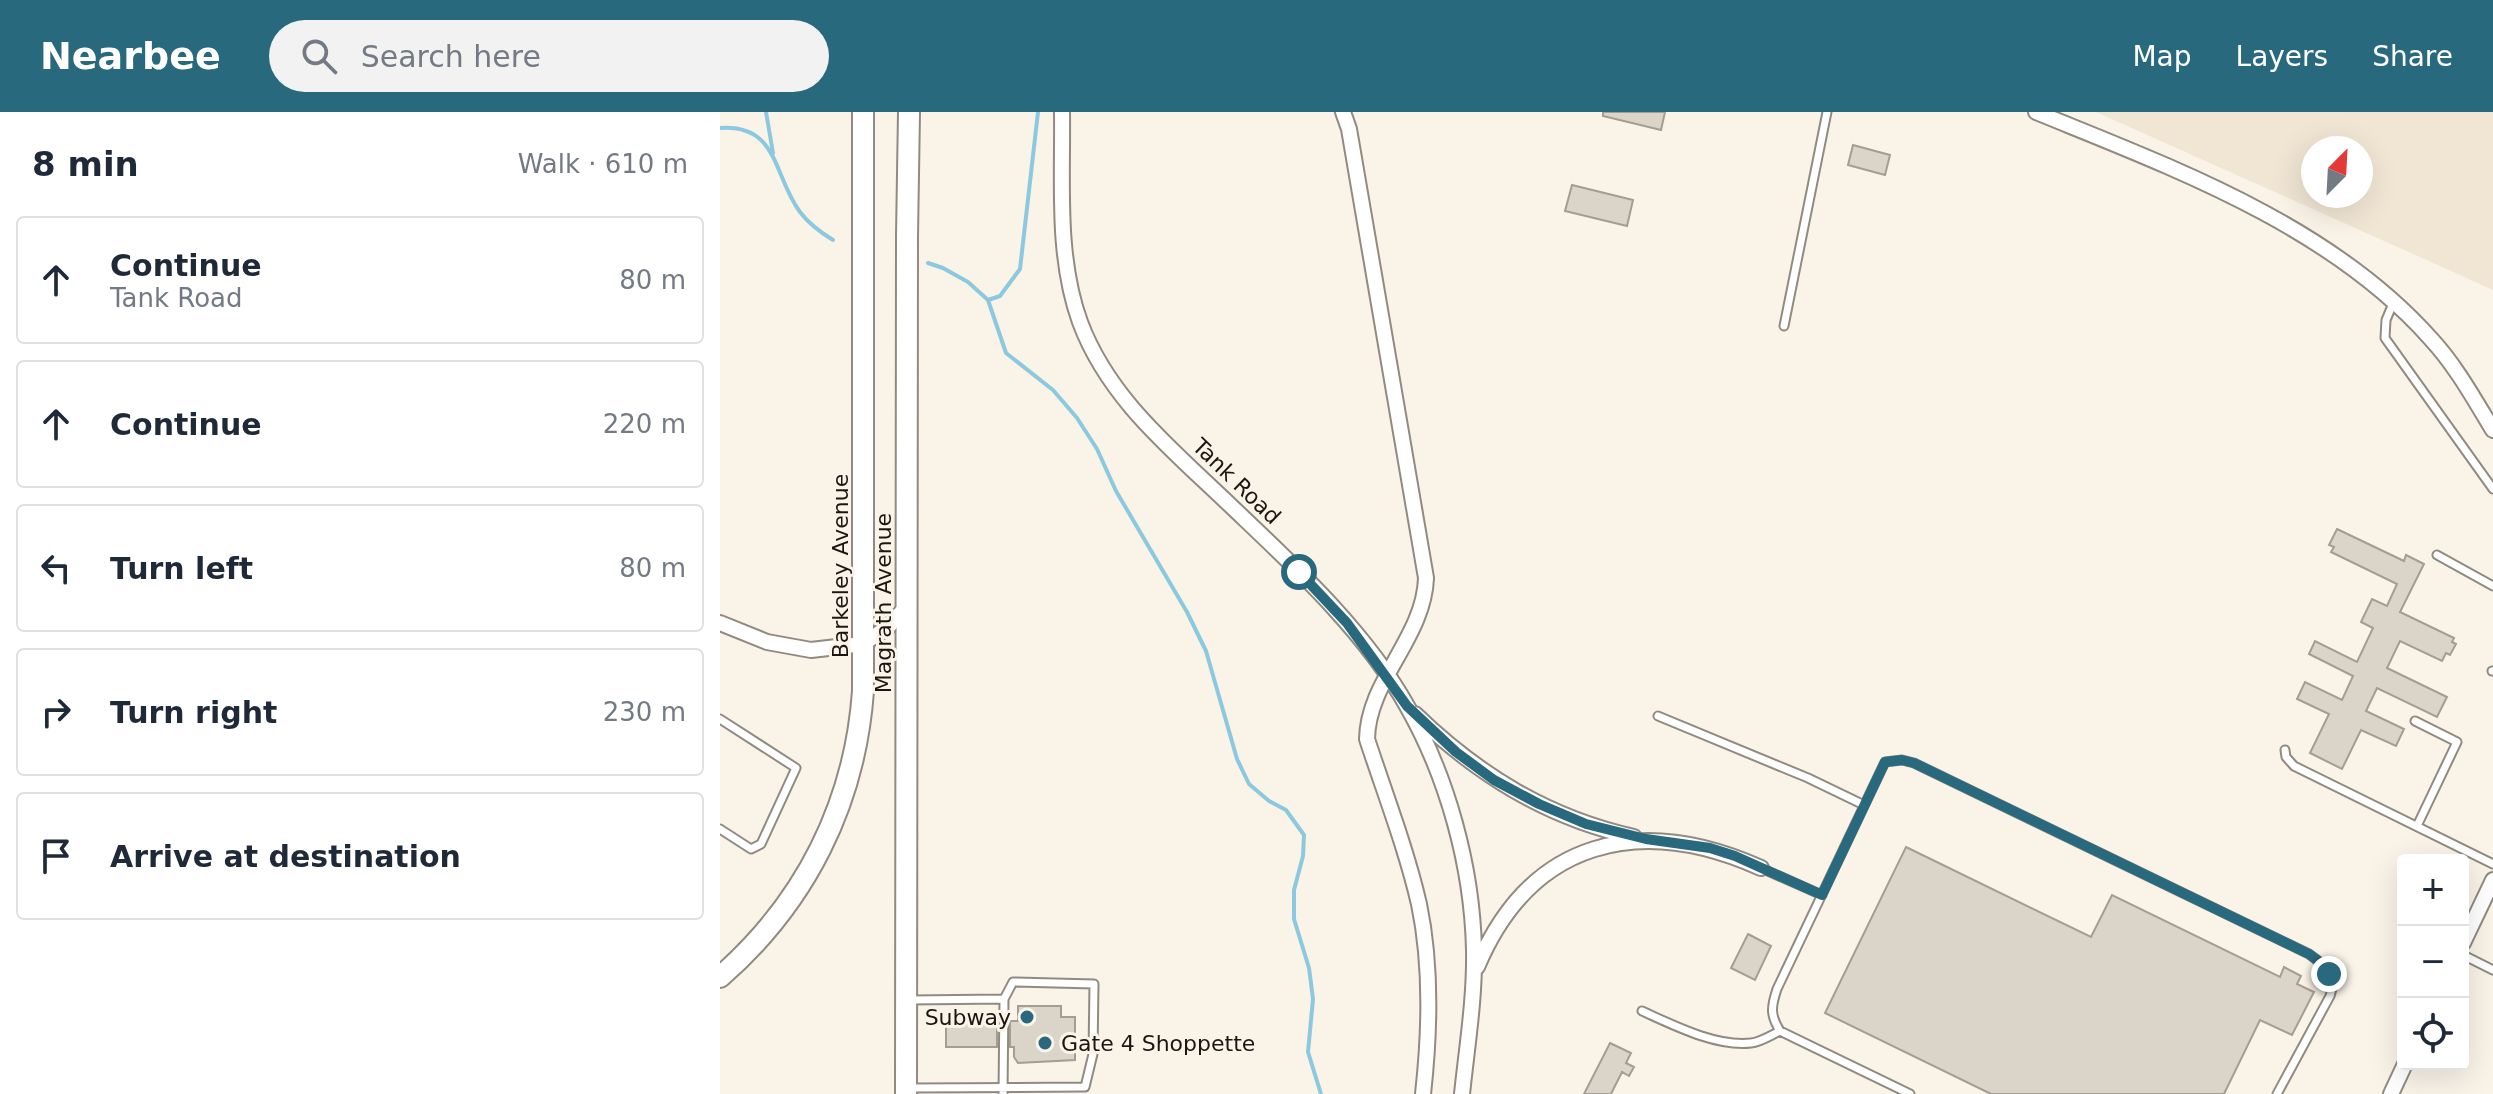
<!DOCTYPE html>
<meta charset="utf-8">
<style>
:root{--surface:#fff;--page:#f2f2f3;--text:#1f2937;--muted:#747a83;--line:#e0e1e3;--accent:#29697e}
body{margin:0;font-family:"DejaVu Sans",sans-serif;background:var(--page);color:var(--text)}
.controls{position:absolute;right:24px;bottom:24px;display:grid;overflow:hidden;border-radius:8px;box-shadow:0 8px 32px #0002}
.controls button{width:72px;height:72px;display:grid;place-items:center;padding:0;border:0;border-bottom:2px solid var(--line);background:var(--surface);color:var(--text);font:40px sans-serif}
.compass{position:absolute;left:1581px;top:24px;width:72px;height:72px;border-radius:50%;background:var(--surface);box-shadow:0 8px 32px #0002;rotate:24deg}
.stop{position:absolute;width:24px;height:24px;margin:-18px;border:6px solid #29697e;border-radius:50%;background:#fff}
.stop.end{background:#29697e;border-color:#fff;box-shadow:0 2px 8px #0008}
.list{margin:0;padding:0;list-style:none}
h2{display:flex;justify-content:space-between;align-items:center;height:104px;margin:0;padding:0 32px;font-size:34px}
h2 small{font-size:26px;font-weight:400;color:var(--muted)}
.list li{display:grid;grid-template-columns:52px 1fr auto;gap:24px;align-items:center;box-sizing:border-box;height:128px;margin:0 16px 16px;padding:0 16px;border:2px solid var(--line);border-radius:8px}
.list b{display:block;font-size:30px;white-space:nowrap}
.list p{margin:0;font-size:26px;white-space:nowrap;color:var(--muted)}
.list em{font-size:26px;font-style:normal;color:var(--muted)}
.icon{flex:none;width:44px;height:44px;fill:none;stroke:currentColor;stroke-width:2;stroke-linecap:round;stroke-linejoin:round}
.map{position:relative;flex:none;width:1773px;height:982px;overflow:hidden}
header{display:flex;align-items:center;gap:48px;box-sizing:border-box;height:112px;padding:0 40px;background:var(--accent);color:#fff}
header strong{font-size:38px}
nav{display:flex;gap:44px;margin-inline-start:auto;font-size:28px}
.search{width:560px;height:72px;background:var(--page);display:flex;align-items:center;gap:20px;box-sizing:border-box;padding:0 28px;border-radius:44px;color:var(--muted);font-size:30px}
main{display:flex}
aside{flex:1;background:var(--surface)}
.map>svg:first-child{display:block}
</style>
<header>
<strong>Nearbee</strong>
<div class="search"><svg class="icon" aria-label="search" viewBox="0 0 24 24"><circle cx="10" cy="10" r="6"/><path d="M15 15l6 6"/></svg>Search here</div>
<nav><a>Map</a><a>Layers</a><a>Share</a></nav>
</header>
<main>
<aside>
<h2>8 min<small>Walk · 610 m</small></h2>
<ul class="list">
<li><svg class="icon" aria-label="ahead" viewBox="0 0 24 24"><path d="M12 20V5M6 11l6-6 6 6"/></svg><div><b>Continue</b><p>Tank Road</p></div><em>80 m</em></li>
<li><svg class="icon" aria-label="ahead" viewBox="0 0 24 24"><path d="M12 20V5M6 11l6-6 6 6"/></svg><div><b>Continue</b></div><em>220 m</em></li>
<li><svg class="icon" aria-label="left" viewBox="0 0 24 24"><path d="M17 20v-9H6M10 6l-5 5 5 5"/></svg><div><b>Turn left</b></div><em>80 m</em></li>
<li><svg class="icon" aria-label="right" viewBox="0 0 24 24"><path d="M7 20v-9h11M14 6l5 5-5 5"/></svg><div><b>Turn right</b></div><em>230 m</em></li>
<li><svg class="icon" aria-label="arrive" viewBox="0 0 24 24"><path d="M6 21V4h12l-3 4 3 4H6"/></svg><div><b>Arrive at destination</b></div></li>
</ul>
</aside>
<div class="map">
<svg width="1773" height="982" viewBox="0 0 1773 982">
<rect width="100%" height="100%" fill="#faf3e8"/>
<path fill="#f1e6d4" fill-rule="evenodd" d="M1376,0H1773V178L1740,163ZM1593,36H1641V84H1593Z"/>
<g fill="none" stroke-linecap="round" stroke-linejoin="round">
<path stroke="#8cc9df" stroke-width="4" d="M46,0L53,41
M0,16C59,12 53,64 80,100C89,112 100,120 113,128
M208,151L223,156L248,170L268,188L286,241L333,278L357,306L377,337L396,379L467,500L486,539L517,647L529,672L549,689L566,698L584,723L583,744L574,778V807L589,856L593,887L588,940L601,982
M268,188L280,184L300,157L318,0"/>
</g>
<path fill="#dad4c9" stroke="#a49d93" stroke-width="2" d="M883,0H945L941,18L883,4Z
M1133,33L1170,43L1165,63L1128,53Z
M852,73L913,88L907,114L845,99Z
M1617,417L1684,449L1686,443L1704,452L1680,500L1734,526L1732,530L1736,532L1730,543L1726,541L1722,549L1680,529L1667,556L1727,585L1717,605L1657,576L1646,599L1684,617L1676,634L1641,618L1622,657L1590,641L1609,602L1577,587L1585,570L1622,588L1633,564L1589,542L1595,529L1637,550L1653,516L1641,510L1652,487L1667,494L1677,472L1611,440L1614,435L1609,433Z
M1186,735L1371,825L1392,783L1560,865L1564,855L1581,864L1577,872L1594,880L1572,923L1540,908L1504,982H1271L1105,901Z
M1028,822L1051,834L1035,868L1011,856Z
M298,894H341V905H355V948L298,951L294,945V935H290V909H298Z
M226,909H277V935H226Z
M890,931L911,941L906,951L914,955L909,964L902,960L891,982H864Z"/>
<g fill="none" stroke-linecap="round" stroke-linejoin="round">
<defs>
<path id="lane" d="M1674,189L1666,208L1665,226L1773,377
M1064,214L1107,0
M1717,443L1773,474
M1772,559H1773
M938,604L1088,666L1144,693
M0,607L76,656L41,732L31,737L0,717
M1695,609L1737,630L1697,714
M1565,638L1566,645L1574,654L1773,752
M1041,756L1102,783
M1743,843L1773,858
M189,888L284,887L283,982
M922,899C953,913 996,935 1031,931C1041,930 1051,923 1060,919
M189,976L365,975L373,942L374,872L293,870L284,887
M1190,982L1060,919C1050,903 1051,895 1057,877L1165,650L1182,648L1194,651L1589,842L1601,851L1613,873L1610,884L1557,982"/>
<path id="street" d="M342,0C343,69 336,144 360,210C389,288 454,339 512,395C574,454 645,519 687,594C728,666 752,755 754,837C755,886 747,934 742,982
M623,0L629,17L706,466C704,526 648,568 647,627C665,682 686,736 699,792C712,854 710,919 703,982
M1316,0C1453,56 1610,113 1711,227C1736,254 1754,287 1773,318
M0,511L47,530L91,538L143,532L168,515L187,494
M695,602C758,663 828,706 914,725
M1743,831L1773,768
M757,855C811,727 920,702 1041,756
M1671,982L1685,952"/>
<path id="secondary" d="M0,865C85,791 135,692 143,579V0
M186,982L187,124L189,0"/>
</defs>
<use href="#lane" stroke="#918a80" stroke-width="11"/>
<use href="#street" stroke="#918a80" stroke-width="18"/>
<use href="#secondary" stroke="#918a80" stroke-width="24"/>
<use href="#lane" stroke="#fff" stroke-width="7"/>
<use href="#street" stroke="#fff" stroke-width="14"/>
<use href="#secondary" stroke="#fff" stroke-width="20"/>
</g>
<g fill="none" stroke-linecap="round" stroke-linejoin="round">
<path stroke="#29697e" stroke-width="10" d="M579,460L627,511L687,594L736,640L774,668L819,692L866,712L926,727L990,736L1015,744L1102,783L1165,650L1182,648L1194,651L1589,842L1601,851L1609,862"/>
</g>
<g fill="#29697e" stroke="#faf3e8" stroke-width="3">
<circle cx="307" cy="905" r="8"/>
<circle cx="325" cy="931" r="8"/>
</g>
<g text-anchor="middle" stroke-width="6" stroke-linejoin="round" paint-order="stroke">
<g font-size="22" fill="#1a1713" stroke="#faf3e8">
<text transform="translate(517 369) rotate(44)" y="8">Tank Road</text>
<text transform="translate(120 454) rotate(-90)" y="8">Barkeley Avenue</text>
<text transform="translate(163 491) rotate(-90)" y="8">Magrath Avenue</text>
</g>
<g font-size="22" fill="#1a1713" stroke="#faf3e8" text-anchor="end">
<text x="291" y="913">Subway</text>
<text x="341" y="939" text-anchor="start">Gate 4 Shoppette</text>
</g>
</g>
</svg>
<div class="controls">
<button>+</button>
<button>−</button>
<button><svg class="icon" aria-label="locate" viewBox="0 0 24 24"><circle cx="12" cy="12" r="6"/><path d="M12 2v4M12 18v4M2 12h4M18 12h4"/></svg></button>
</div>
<svg class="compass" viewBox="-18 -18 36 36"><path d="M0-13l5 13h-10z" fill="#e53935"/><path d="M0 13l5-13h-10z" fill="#747a83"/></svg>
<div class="stop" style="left:579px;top:460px"></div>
<div class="stop end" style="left:1609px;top:862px"></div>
</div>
</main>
